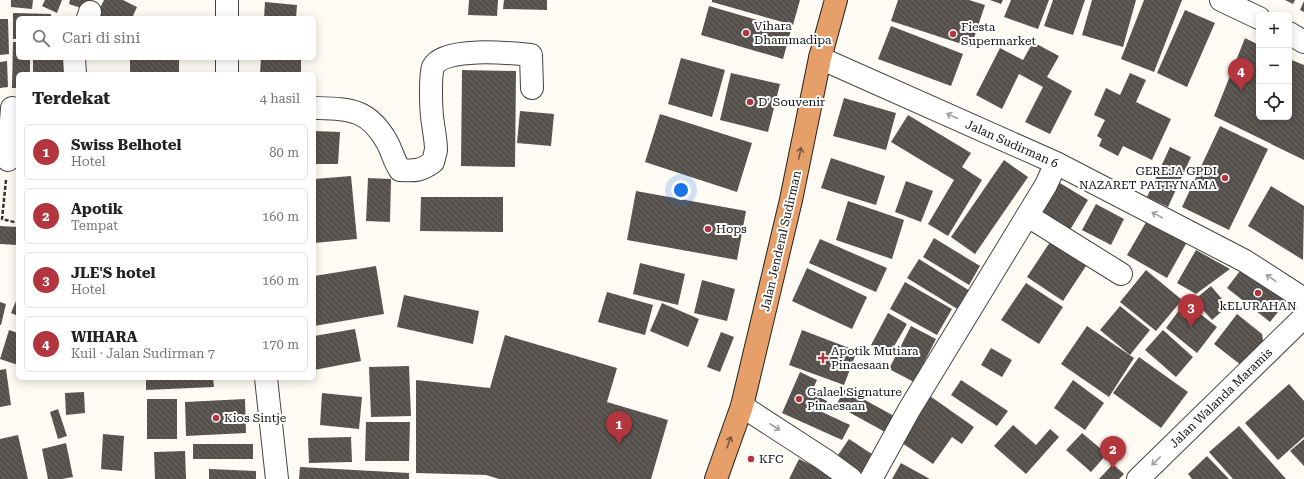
<!DOCTYPE html>
<html lang="id">
<meta charset="utf-8">
<style>
:root{--surface:#fff;--page:#f2f2f2;--text:#222;--muted:#767676;--line:#e0e0e0;--accent:#b3353e}
body{margin:0;font-family:"Roboto Serif",serif;background:var(--page);color:var(--text)}
.controls{position:absolute;right:12px;top:12px;display:grid;overflow:hidden;border-radius:6px;box-shadow:0 2px 10px #0003}
.controls button{width:36px;height:36px;display:grid;place-items:center;padding:0;border:0;border-bottom:1px solid var(--line);background:var(--surface);color:var(--text);font:20px sans-serif}
.you{position:absolute;left:681px;top:190px;width:14px;height:14px;margin:-10px;border:3px solid #fff;border-radius:50%;background:#1a73e8;box-shadow:0 0 0 6px #1a73e833}
.badge{display:grid;place-items:center;width:26px;height:26px;border-radius:50%;background:var(--accent);color:#fff;font-size:13px;font-weight:700}
.pin{position:absolute;translate:-50% -33px;filter:drop-shadow(0 1px 2px #0008)}
.pin::after{content:'';position:absolute;top:21px;width:14px;height:12px;background:inherit;clip-path:polygon(0 0,100% 0,50% 100%)}
.list{margin:0;padding:0;list-style:none}
h2{display:flex;justify-content:space-between;align-items:center;height:52px;margin:0;padding:0 16px;font-size:17px}
h2 small{font-size:13px;font-weight:400;color:var(--muted)}
.list li{display:grid;grid-template-columns:26px 1fr auto;gap:12px;align-items:center;box-sizing:border-box;height:56px;margin:0 8px 8px;padding:0 8px;border:1px solid var(--line);border-radius:6px}
.list b{display:block;font-size:15px;white-space:nowrap}
.list p{margin:0;font-size:13px;white-space:nowrap;color:var(--muted)}
.list em{font-size:13px;font-style:normal;color:var(--muted)}
.icon{flex:none;width:22px;height:22px;fill:none;stroke:currentColor;stroke-width:2;stroke-linecap:round;stroke-linejoin:round}
.map{position:relative;flex:none;width:1304px;height:479px;overflow:hidden}
.search{position:absolute;background:var(--surface);box-shadow:0 2px 10px #0003;left:16px;top:16px;width:300px;height:44px;display:flex;align-items:center;gap:10px;box-sizing:border-box;padding:0 14px;border-radius:6px;color:var(--muted);font-size:15px}
.panel{position:absolute;background:var(--surface);box-shadow:0 2px 10px #0003;left:16px;top:72px;width:300px;height:308px;border-radius:6px}
.map>svg:first-child{display:block}
</style>
<div class="map">
<svg width="1304" height="479" viewBox="0 0 1304 479">
<defs>
<pattern id="building-back-hatch" width="6" height="6" patternUnits="userSpaceOnUse"><rect width="6" height="6" fill="#57514d"/><path d="M-1 5l2 2M0 0l6 6M5-1l2 2" fill="none" stroke="#6a6562"/></pattern>
</defs>
<rect width="100%" height="100%" fill="#fefbf4"/>
<path fill="url(#building-back-hatch)" d="M11,0H33L32,9L11,7Z
M45,0H62L57,13L42,6Z
M70,0H90L87,10L69,4Z
M104,0H123L137,7L132,18H95Z
M469,0H498L497,16L468,15Z
M504,0H547V10L503,9Z
M712,0H800L793,25L712,2Z
M898,0H969L985,5L971,47L891,21Z
M990,0H1003L1001,4Z
M1011,0H1049L1038,29L1004,17Z
M1053,0H1085L1073,35L1044,26Z
M1092,0H1136L1123,47L1082,35Z
M1144,0H1182L1154,72L1121,59Z
M1285,0H1295L1293,4Z
M1304,1V12L1300,10Z
M265,2L297,5L296,18H264Z
M709,6L791,30L783,59L701,35Z
M1185,10L1215,23L1187,87L1157,73Z
M13,13L51,14V18H18V39H13Z
M0,19H8L9,54L0,55Z
M891,26L963,54L951,86L878,59Z
M1245,38L1259,45V117H1289V59L1304,65V160L1214,116Z
M13,42H18V58H30V74H18V88H12Z
M1033,42L1059,56L1047,77L1072,91L1050,134L1025,122L1043,87L1019,74L1002,109L976,95L1000,48L1023,60Z
M33,58H67V74H33Z
M130,58H179V74H130Z
M261,58H301V74H260Z
M681,58L725,70L712,117L668,104Z
M7,61L8,87L0,88V62Z
M462,70L516,71L515,167L461,166Z
M731,73L780,84L768,132L720,120Z
M1130,73L1146,80L1136,102L1171,119L1152,160L1123,146L1118,156L1099,146L1102,139L1097,136L1105,120L1094,115L1106,88L1120,95Z
M844,98L896,113L886,150L833,136Z
M520,111L554,114L551,146L517,143Z
M660,114L752,143L737,192L645,162Z
M908,115L971,153L962,167L982,180L948,236L928,224L954,180L891,142Z
M1220,126L1268,149L1229,230L1182,207Z
M315,131L340,132L338,164H314Z
M1170,147L1191,157L1168,207L1147,197Z
M831,158L885,176L876,205L821,188Z
M1004,160L1028,177L975,254L951,237Z
M351,176L357,239L314,243V179Z
M368,178L391,179L390,222L366,221Z
M906,181L933,191L921,222L895,212Z
M1060,183L1088,200L1070,230L1042,212Z
M1271,186L1304,206L1303,260L1248,226Z
M636,191L746,211L737,260L627,240Z
M421,197H503V232L420,231Z
M848,201L904,220L892,259L836,240Z
M1096,204L1124,219L1111,245L1082,230Z
M1148,219L1187,242L1167,278L1127,255Z
M0,226L18,227V245L0,244Z
M934,238L980,266L969,285L923,257Z
M820,239L887,268L876,292L809,263Z
M1050,242L1086,266L1063,301L1027,277Z
M1196,250L1230,269L1196,294L1177,283Z
M919,259L970,291L959,310L907,278Z
M640,263L685,274L678,305L633,294Z
M1246,263L1289,298L1270,322L1227,288Z
M376,266L384,314L314,326V276Z
M807,268L867,297L852,329L792,301Z
M1146,270L1182,300L1156,331L1120,302Z
M702,280L735,289L727,321L694,313Z
M905,282L952,309L937,335L890,309Z
M1026,283L1063,307L1039,344L1001,320Z
M1211,286L1228,306L1212,320L1194,300Z
M607,292L653,305L645,335L598,322Z
M404,295L479,311L473,344L397,327Z
M16,301H18V316L11,313Z
M0,302L6,304L1,325H0Z
M1185,302L1217,327L1197,353L1166,328Z
M662,303L699,319L688,347L650,331Z
M1120,306L1150,330L1130,355L1100,330Z
M888,313L907,324L889,355L871,345Z
M1237,314L1262,334L1264,346L1246,369L1214,344Z
M911,326L936,339L914,382L889,369Z
M1087,326L1134,358L1109,397L1061,364Z
M355,329L361,361L314,370V336Z
M9,330L18,333V365L0,359Z
M802,330L857,351L844,385L789,365Z
M1163,330L1193,357L1176,377L1145,350Z
M721,332L734,337L720,372L707,367Z
M505,335L617,368L607,402L668,420L651,479H499L486,475L416,473V380L490,388Z
M991,348L1012,360L1002,377L981,365Z
M1139,357L1188,392L1161,428L1113,393Z
M409,366L411,416L371,417L369,367Z
M6,369L11,405L0,407V370Z
M800,372L817,380L811,393L827,401L822,412L850,425L842,440L782,413Z
M146,378H213L214,387L146,390Z
M961,380L1008,411L997,426L951,395Z
M1073,380L1104,403L1085,430L1054,408Z
M1289,384L1304,401V437L1278,460L1245,423Z
M845,389L894,416L885,432L836,405Z
M84,392L85,413L66,415L65,393Z
M322,393L362,397L359,429L320,425Z
M930,396L974,427L962,444L952,437L933,464L899,441Z
M147,399H177V439H147Z
M245,399L246,433L186,436L185,402Z
M58,409L67,436L58,439L50,412Z
M366,422H410L409,461H365Z
M1013,425L1036,445L1050,429L1059,437L1026,474L994,446Z
M1239,426L1286,479H1233L1209,452Z
M1082,433L1107,454L1091,472L1066,450Z
M103,434L124,436L122,471L101,469Z
M18,435L28,479H0V439Z
M351,437L352,462L309,463L308,438Z
M849,439L875,456L862,475L836,458Z
M1304,439V466L1290,451Z
M66,443L73,477L62,479H48L42,449Z
M193,444H253V459H193Z
M185,451L186,479H155L154,452Z
M1207,456L1229,479H1192L1188,474Z
M799,459L841,479H789Z
M901,463L930,479H892Z
M1113,464L1124,474L1119,479H1099Z
M300,467L409,473V479H299Z
M209,469L256,471V479H209Z"/>
<g fill="none" stroke-linecap="round" stroke-linejoin="round">
<defs>
<path id="minor" d="M227,0V18
M1221,0L1259,18
M88,18L90,12
M1289,33L1304,42
M74,58L75,74
M227,58V74
M820,58L1056,163L1245,261L1304,299
M314,108C349,109 368,108 387,142C392,151 394,161 400,170C415,171 421,171 433,162C434,158 435,154 436,150C436,139 433,127 432,116C431,106 430,76 433,67C443,46 511,53 531,55L532,88
M8,160L12,108
M1028,216L1121,274
M266,378L277,479
M742,406L825,460L851,479
M871,479L909,410L1046,185L1056,163
M1138,479L1304,317"/>
<path id="highway" d="M716,479L742,406L791,200L820,58L836,0"/>
</defs>
<use href="#minor" stroke="#434343" stroke-width="24"/>
<use href="#highway" stroke="#212121" stroke-width="24"/>
<path stroke="#323232" stroke-width="2.5" stroke-dasharray="4 2" stroke-linecap="butt" d="M6,180L2,219L18,223"/>
<use href="#minor" stroke="#fff" stroke-width="22"/>
<use href="#highway" stroke="#e69f69" stroke-width="22"/>
</g>
<defs><path id="oneway-shaft" d="M-6 0H5M1.5-3L5.5 0L1.5 3" fill="none" stroke-width="1.6" stroke-linecap="round" stroke-linejoin="round"/></defs>
<g stroke="#9f9f9f">
<use href="#oneway-shaft" transform="translate(952 116) rotate(-156)"/>
<use href="#oneway-shaft" transform="translate(1157 215) rotate(-152)"/>
<use href="#oneway-shaft" transform="translate(1271 278) rotate(-146)"/>
<use href="#oneway-shaft" transform="translate(775 427) rotate(33)"/>
<use href="#oneway-shaft" transform="translate(1156 461) rotate(136)"/>
</g>
<g stroke="#7b583c">
<use href="#oneway-shaft" transform="translate(800 153) rotate(-78)"/>
<use href="#oneway-shaft" transform="translate(729 442) rotate(-71)"/>
</g>
<g fill="#b3353e" stroke="#fff" stroke-width="1.5">
<circle cx="746" cy="33" r="4"/>
<circle cx="953" cy="34" r="4"/>
<circle cx="750" cy="102" r="4"/>
<circle cx="1225" cy="178" r="4"/>
<circle cx="708" cy="229" r="4"/>
<circle cx="1258" cy="293" r="4"/>
<path d="M821 352h4v4h4v4h-4v4h-4v-4h-4v-4h4z"/>
<circle cx="799" cy="399" r="4"/>
<circle cx="216" cy="418" r="4"/>
<circle cx="751" cy="459" r="4"/>
</g>
<g text-anchor="middle" stroke-width="4" stroke-linejoin="round" paint-order="stroke">
<g font-size="12" fill="#101010" stroke="#fff" text-anchor="start">
<text x="754" y="30">Vihara<tspan x="754" dy="14">Dhammadipa</tspan></text>
<text x="961" y="31">Fiesta<tspan x="961" dy="14">Supermarket</tspan></text>
<text x="758" y="106">D' Souvenir</text>
<text x="1217" y="175" text-anchor="end">GEREJA GPDI<tspan x="1217" dy="14">NAZARET PATTYNAMA</tspan></text>
<text x="716" y="233">Hops</text>
<text x="1258" y="310" text-anchor="middle">kELURAHAN</text>
<text x="831" y="355">Apotik Mutiara<tspan x="831" dy="14">Pinaesaan</tspan></text>
<text x="807" y="396">Galael Signature<tspan x="807" dy="14">Pinaesaan</tspan></text>
<text x="224" y="422">Kios Sintje</text>
<text x="759" y="463">KFC</text>
</g>
<g font-size="12" fill="#101010" stroke="#fff">
<text transform="translate(1012 144) rotate(24)" y="4">Jalan Sudirman 6</text>
<text transform="translate(781 241) rotate(-77)" y="4">Jalan Jenderal Sudirman</text>
<text transform="translate(1221 398) rotate(-44)" y="4">Jalan Walanda Maramis</text>
</g>
</g>
</svg>
<div class="controls">
<button>+</button>
<button>−</button>
<button><svg class="icon" aria-label="locate" viewBox="0 0 24 24"><circle cx="12" cy="12" r="6"/><path d="M12 2v4M12 18v4M2 12h4M18 12h4"/></svg></button>
</div>
<div class="you"></div>
<div class="pin badge" style="left:619px;top:444px">1</div>
<div class="pin badge" style="left:1113px;top:469px">2</div>
<div class="pin badge" style="left:1191px;top:327px">3</div>
<div class="pin badge" style="left:1241px;top:91px">4</div>
<div class="search"><svg class="icon" aria-label="search" viewBox="0 0 24 24"><circle cx="10" cy="10" r="6"/><path d="M15 15l6 6"/></svg>Cari di sini</div>
<section class="panel">
<h2>Terdekat<small>4 hasil</small></h2>
<ul class="list">
<li><span class="badge">1</span><div><b>Swiss Belhotel</b><p>Hotel</p></div><em>80 m</em></li>
<li><span class="badge">2</span><div><b>Apotik</b><p>Tempat</p></div><em>160 m</em></li>
<li><span class="badge">3</span><div><b>JLE'S hotel</b><p>Hotel</p></div><em>160 m</em></li>
<li><span class="badge">4</span><div><b>WIHARA</b><p>Kuil · Jalan Sudirman 7</p></div><em>170 m</em></li>
</ul>
</section>
</div>
